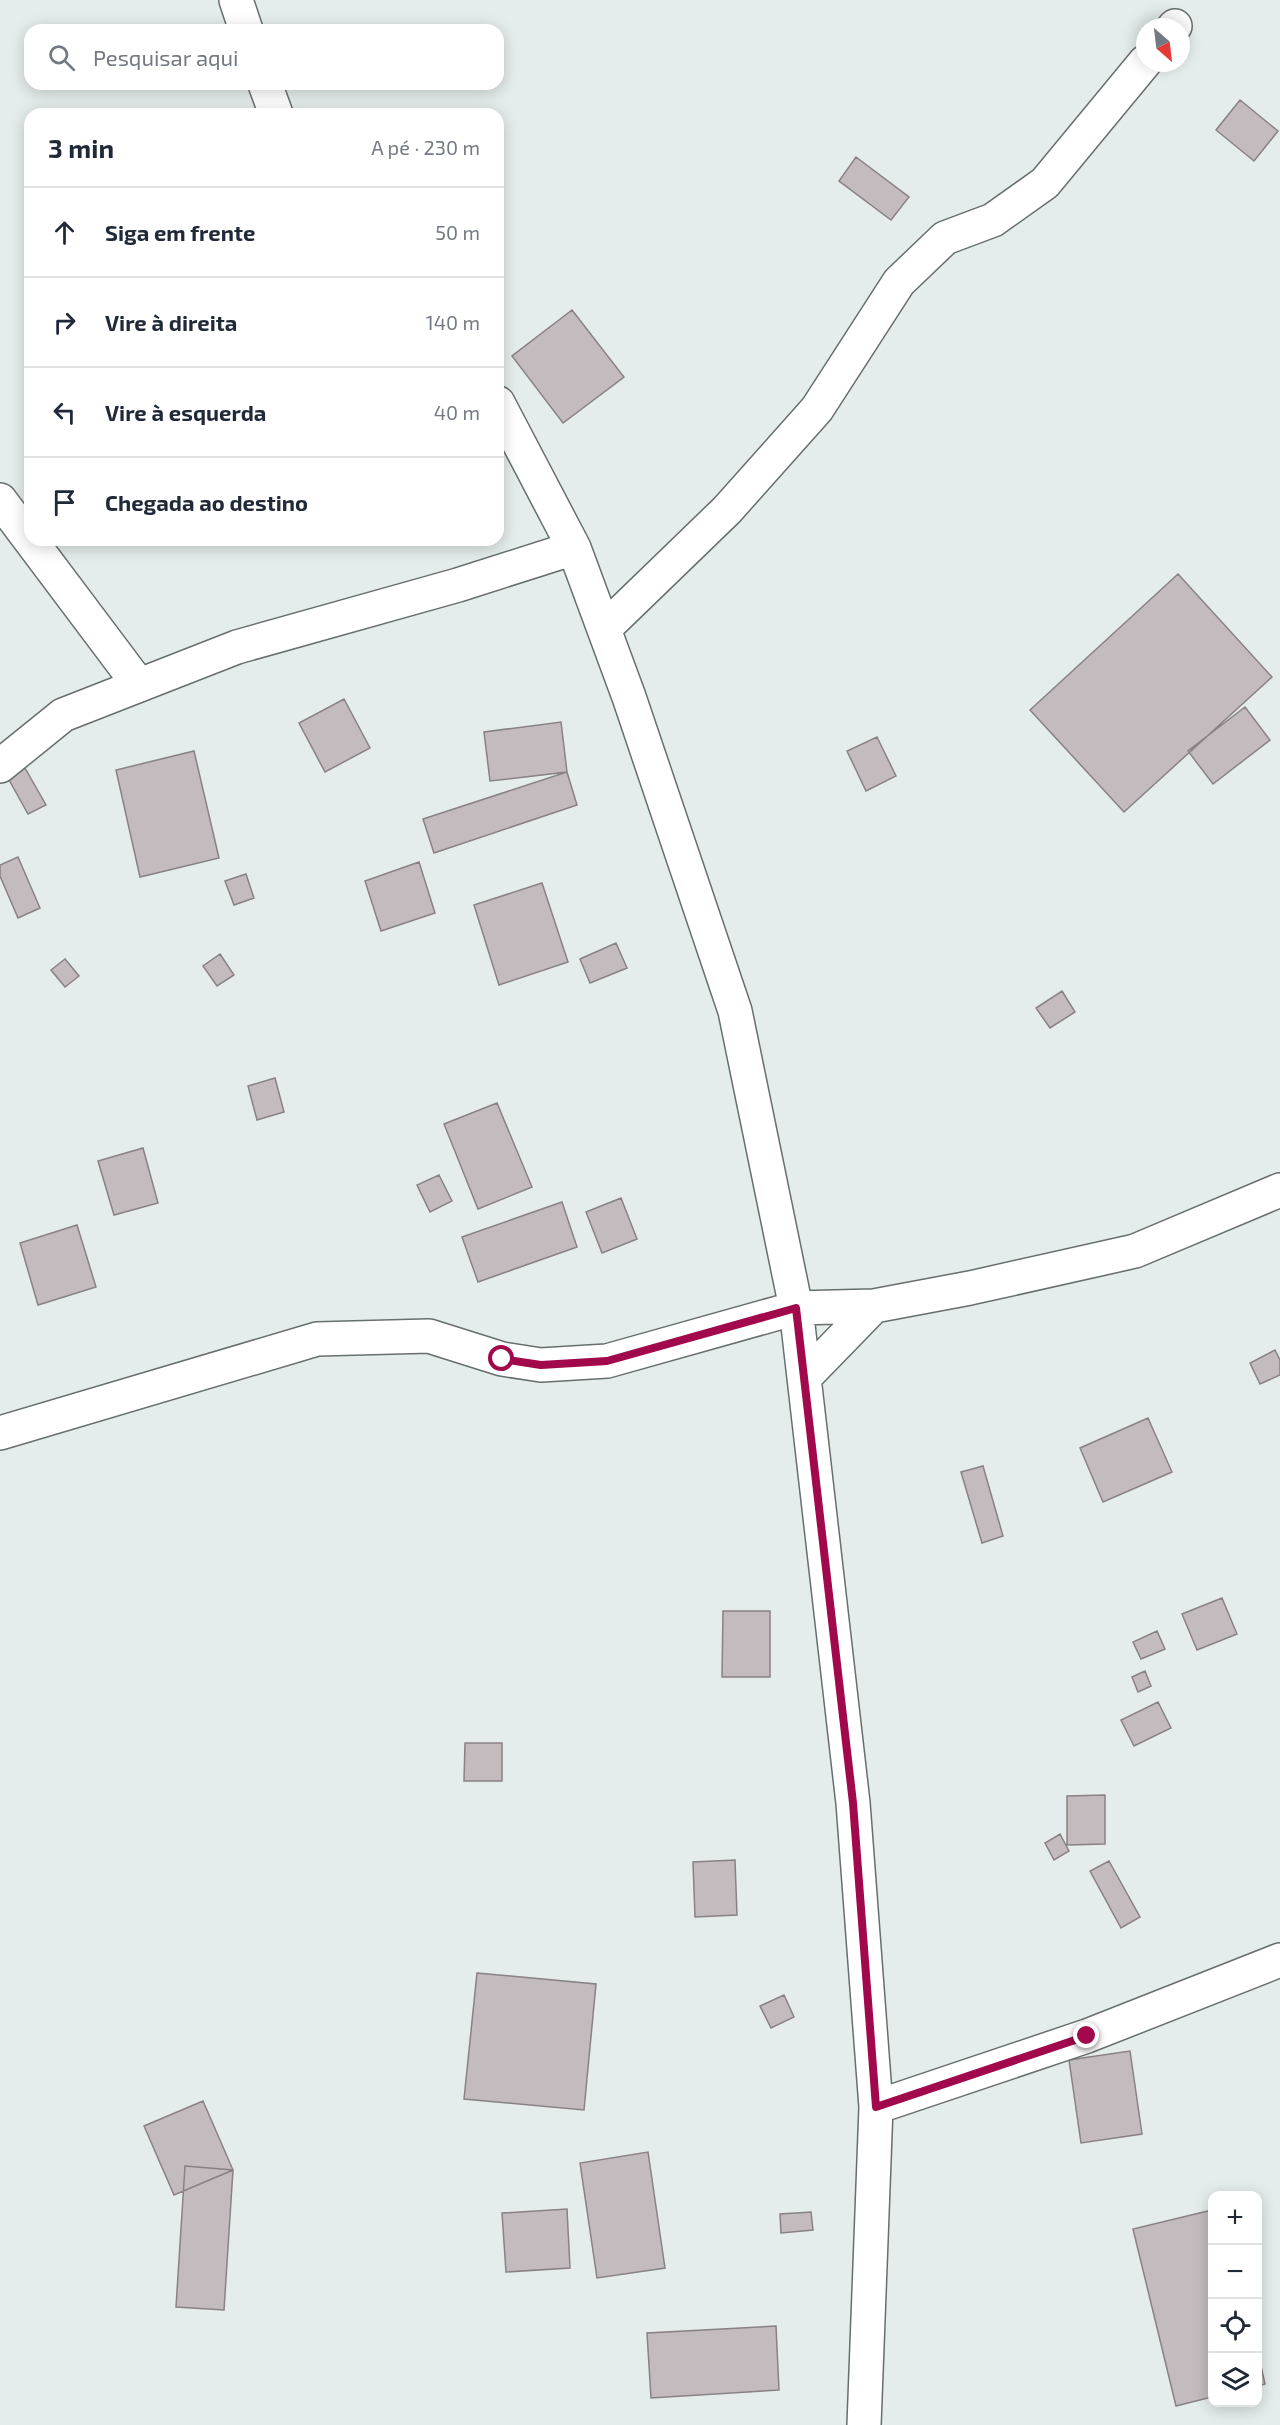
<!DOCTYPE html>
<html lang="pt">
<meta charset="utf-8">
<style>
:root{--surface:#fff;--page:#f6f6f7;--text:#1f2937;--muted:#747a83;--line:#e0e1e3}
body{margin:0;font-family:"Exo 2",sans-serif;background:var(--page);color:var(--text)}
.controls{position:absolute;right:18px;bottom:18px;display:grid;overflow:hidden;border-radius:12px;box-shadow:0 3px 15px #0003}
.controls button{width:54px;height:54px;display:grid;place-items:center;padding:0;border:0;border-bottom:2px solid var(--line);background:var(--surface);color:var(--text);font:30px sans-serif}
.compass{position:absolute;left:1136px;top:18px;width:54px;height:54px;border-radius:50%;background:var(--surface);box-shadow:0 3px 15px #0003;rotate:152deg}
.stop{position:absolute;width:18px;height:18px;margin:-14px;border:4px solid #a1094c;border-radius:50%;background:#fff}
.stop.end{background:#a1094c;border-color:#fff;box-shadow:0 2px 6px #0008}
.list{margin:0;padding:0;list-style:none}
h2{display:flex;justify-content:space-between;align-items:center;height:78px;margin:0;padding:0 24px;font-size:26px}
h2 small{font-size:20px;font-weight:400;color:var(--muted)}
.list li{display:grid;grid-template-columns:39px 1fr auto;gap:18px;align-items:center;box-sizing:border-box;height:90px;padding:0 24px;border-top:2px solid var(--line)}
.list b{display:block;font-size:22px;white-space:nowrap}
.list em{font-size:20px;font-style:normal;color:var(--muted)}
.icon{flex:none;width:33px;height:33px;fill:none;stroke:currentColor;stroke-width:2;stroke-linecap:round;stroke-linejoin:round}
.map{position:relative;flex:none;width:1280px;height:2425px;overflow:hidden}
.search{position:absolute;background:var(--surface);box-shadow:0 3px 15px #0003;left:24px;top:24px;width:480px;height:66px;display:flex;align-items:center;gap:15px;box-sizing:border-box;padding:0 21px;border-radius:18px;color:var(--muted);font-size:22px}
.panel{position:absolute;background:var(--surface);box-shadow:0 3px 15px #0003;left:24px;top:108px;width:480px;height:438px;border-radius:18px}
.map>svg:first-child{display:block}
</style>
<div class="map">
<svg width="1280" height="2425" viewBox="0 0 1280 2425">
<rect width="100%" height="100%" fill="#e4edeb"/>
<path fill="#c3bbbd" stroke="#898183" stroke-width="1.5" d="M1240,100L1278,131L1254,161L1216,130Z
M856,157L909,197L891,220L839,181Z
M572,310L624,377L563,423L512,356Z
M1178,574L1272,677L1124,812L1030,710Z
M344,699L370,748L325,772L299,723Z
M1245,707L1270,740L1213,784L1188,751Z
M561,722L567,772L490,781L484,732Z
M877,737L896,776L866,791L847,751Z
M194,751L219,858L140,877L116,770Z
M25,768L46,805L28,814L8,778Z
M567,772L577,805L434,853L423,819Z
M18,857L40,908L18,918L0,876V865Z
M419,862L435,913L381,931L365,881Z
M246,874L254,898L234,905L225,881Z
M542,883L568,962L499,985L474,905Z
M616,943L627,968L590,983L580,959Z
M220,954L234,975L217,986L203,966Z
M65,959L79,976L65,987L51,970Z
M1062,991L1075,1012L1050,1028L1036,1008Z
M275,1078L284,1112L257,1120L248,1086Z
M497,1103L532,1187L478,1209L444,1124Z
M143,1148L158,1203L114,1215L98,1161Z
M439,1175L452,1201L430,1212L417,1185Z
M621,1198L637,1239L602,1253L586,1212Z
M562,1202L577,1247L478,1282L462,1237Z
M77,1225L96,1287L38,1305L20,1243Z
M1275,1350L1280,1360V1375L1260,1384L1250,1363Z
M1148,1418L1172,1472L1103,1502L1080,1448Z
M983,1466L1003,1536L982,1543L961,1472Z
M1222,1598L1237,1634L1197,1650L1182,1614Z
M723,1611H770V1677H722Z
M1157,1631L1165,1649L1141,1659L1133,1642Z
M1145,1671L1151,1686L1138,1692L1132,1677Z
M1158,1702L1171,1728L1134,1746L1121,1720Z
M465,1743H502V1781H464Z
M1105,1795V1844L1067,1845V1796Z
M1060,1834L1069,1851L1054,1860L1045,1843Z
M735,1860L737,1915L695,1917L693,1862Z
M1109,1861L1140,1917L1121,1928L1090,1871Z
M477,1973L596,1984L584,2110L464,2099Z
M784,1995L794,2017L771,2028L760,2006Z
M1130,2051L1142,2134L1081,2143L1069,2060Z
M203,2101L233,2170L174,2195L144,2126Z
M648,2152L665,2268L597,2278L580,2163Z
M185,2166L233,2170L224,2310L176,2307Z
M567,2209L570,2268L506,2272L502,2213Z
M1212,2210V2397L1176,2406L1133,2229Z
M811,2212L813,2230L781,2233L780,2214Z
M776,2326L779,2390L651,2398L647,2333Z
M1258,2353L1265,2384L1258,2386Z"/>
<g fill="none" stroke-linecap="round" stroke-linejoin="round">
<defs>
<path id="minor" d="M236,0L246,30
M1174,27L1175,26
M265,84L276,114
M498,403L574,548L629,697L735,1011L796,1308L853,1803L876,2107L864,2425
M0,500L139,685
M604,629L727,510L817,409L899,282L945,238L993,220L1045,183L1145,62
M0,766L63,715L237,647L458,585L574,548
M804,1378L874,1306
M0,1433L317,1339L429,1336L502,1359L541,1365L607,1361L796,1308L874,1306L970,1288L1135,1251L1280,1190
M876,2107L1087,2036L1280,1960"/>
</defs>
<use href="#minor" stroke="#676f6d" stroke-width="36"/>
<use href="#minor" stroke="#fff" stroke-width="33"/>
</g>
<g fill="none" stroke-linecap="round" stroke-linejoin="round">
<path stroke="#a1094c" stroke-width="8" d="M502,1359L541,1365L607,1361L796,1308L853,1803L876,2107L1087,2036"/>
</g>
</svg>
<div class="controls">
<button>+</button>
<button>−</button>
<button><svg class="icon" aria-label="locate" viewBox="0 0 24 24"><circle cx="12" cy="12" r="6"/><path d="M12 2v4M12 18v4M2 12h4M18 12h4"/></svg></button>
<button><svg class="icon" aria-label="layers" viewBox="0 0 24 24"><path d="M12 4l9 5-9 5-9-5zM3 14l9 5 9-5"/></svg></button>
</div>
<svg class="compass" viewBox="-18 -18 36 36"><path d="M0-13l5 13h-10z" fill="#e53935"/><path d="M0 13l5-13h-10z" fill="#747a83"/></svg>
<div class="stop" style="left:502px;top:1359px"></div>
<div class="stop end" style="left:1087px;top:2036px"></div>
<div class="search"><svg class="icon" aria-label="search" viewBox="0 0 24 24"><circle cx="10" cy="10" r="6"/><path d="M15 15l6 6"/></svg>Pesquisar aqui</div>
<section class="panel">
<h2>3 min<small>A pé · 230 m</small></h2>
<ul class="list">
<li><svg class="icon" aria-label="ahead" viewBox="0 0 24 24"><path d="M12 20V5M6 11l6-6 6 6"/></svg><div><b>Siga em frente</b></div><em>50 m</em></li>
<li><svg class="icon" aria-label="right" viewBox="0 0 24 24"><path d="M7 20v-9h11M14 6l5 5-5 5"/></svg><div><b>Vire à direita</b></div><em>140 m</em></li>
<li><svg class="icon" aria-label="left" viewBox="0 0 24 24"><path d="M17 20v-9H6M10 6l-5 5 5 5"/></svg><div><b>Vire à esquerda</b></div><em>40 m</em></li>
<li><svg class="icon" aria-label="arrive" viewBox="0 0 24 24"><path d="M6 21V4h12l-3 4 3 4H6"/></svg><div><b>Chegada ao destino</b></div></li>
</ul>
</section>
</div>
